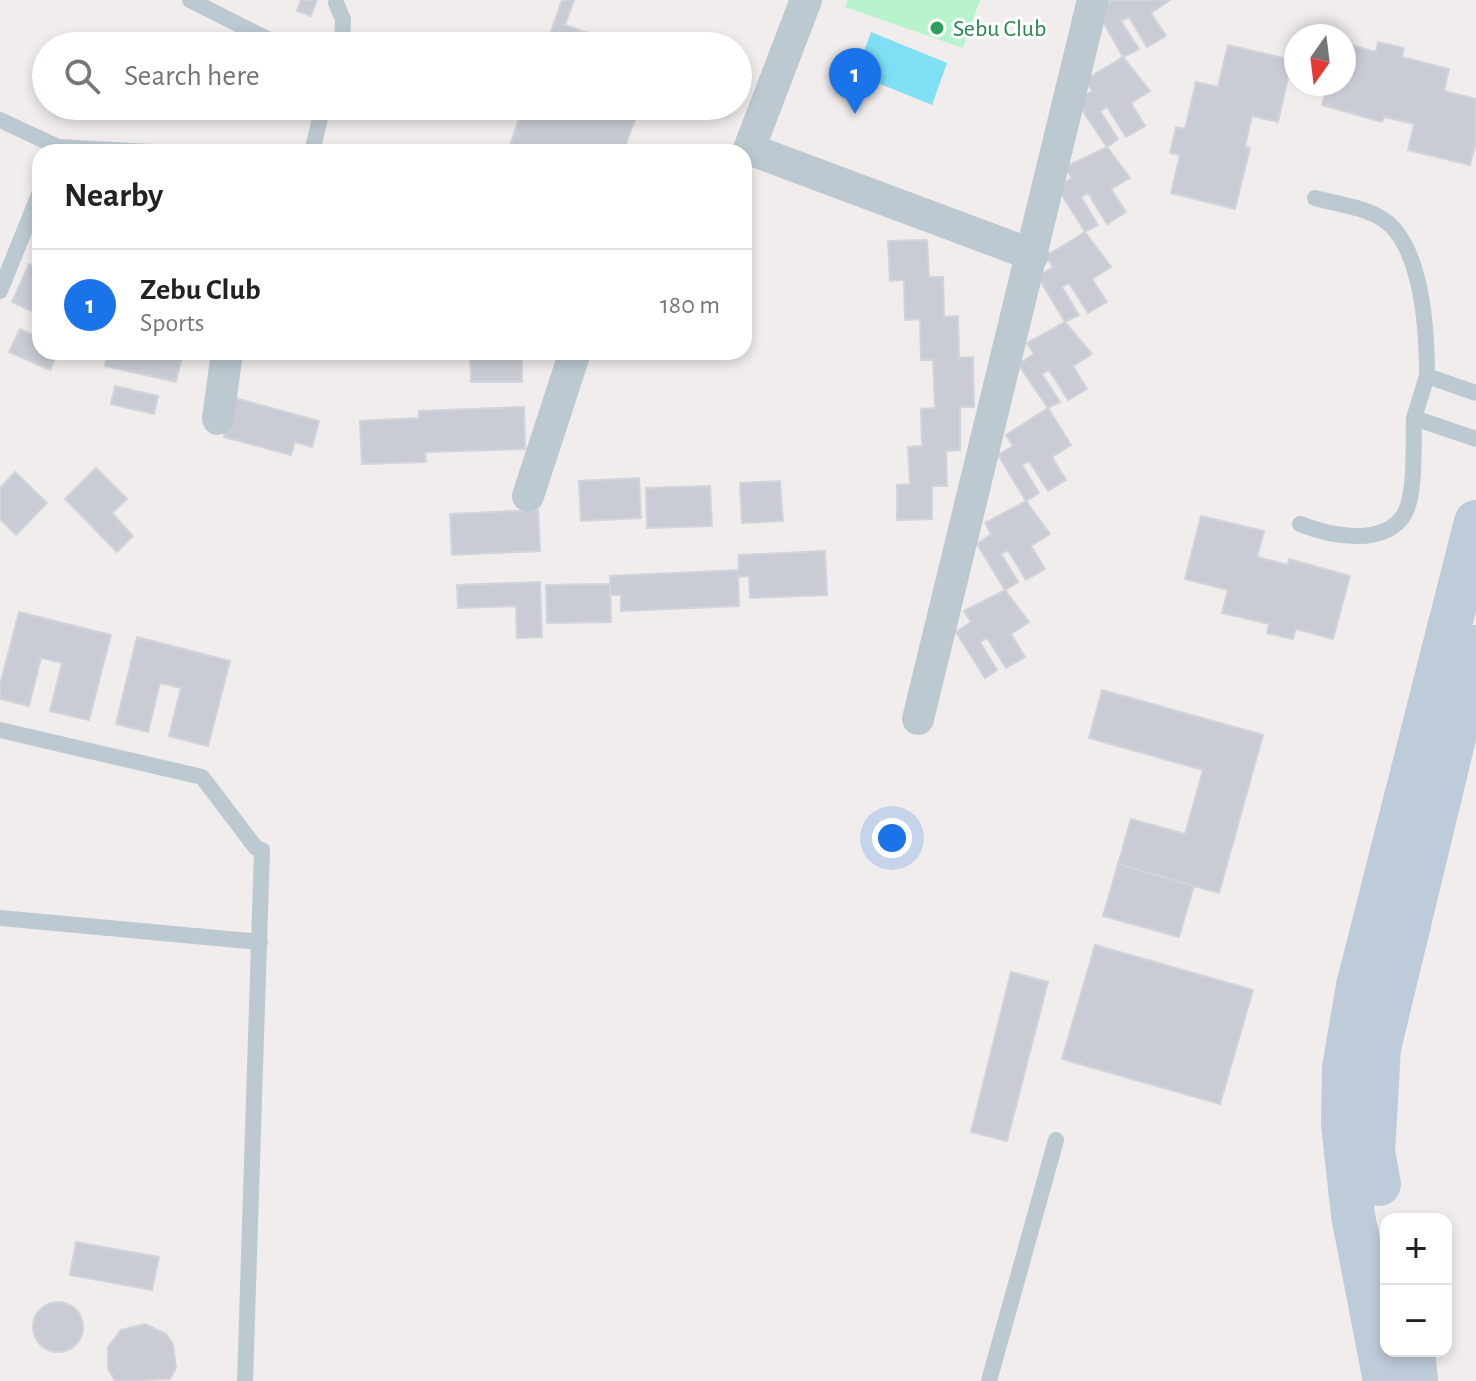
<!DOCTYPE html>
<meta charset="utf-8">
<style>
:root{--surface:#fff;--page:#f2f2f2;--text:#222;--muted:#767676;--line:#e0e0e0;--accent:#1a73e8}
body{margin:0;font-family:"Alegreya Sans",sans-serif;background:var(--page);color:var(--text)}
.controls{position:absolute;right:24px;bottom:24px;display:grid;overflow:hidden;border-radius:16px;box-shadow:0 4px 12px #0003}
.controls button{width:72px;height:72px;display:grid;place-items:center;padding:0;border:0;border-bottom:2px solid var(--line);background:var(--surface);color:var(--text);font:40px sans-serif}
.compass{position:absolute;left:1284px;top:24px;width:72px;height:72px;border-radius:50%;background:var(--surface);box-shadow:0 4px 12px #0003;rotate:194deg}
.you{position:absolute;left:892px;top:838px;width:28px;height:28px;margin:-20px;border:6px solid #fff;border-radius:50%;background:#1a73e8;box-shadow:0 0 0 12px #1a73e833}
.badge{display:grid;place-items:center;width:52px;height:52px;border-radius:50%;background:var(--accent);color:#fff;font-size:26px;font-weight:700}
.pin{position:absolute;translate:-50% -66px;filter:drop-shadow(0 2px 4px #0008)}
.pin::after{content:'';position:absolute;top:42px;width:28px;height:24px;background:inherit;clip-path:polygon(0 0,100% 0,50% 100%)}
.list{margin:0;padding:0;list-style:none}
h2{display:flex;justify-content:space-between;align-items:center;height:104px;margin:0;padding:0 32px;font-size:34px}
h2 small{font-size:26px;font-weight:400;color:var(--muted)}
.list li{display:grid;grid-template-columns:52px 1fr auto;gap:24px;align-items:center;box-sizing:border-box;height:112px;padding:0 32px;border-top:2px solid var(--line)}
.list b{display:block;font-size:30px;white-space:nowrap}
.list p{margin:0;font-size:26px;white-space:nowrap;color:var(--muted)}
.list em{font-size:26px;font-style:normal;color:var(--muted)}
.icon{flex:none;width:44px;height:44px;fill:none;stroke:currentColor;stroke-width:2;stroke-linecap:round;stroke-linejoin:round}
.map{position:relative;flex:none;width:1476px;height:1381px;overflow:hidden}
.search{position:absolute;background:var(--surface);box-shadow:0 4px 12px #0003;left:32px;top:32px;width:720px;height:88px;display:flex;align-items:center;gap:20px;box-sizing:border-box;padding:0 28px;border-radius:44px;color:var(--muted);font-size:30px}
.panel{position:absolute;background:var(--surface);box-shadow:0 4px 12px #0003;left:32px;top:144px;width:720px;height:216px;border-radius:24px}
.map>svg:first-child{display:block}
</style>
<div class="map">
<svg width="1476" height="1381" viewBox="0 0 1476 1381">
<rect width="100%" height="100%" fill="#f1eded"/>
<path fill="#b7f3cd" d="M848,0H980L963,48L845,7Z"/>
<path fill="#7fdff4" d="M871,32L947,63L932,105L856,74Z"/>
<path fill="#c9ccd4" stroke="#d1d4da" stroke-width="2" d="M301,0H317L311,16L297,11Z
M562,0H574L565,25L625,46H546Z
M1170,0L1151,13L1166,36L1147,47L1129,17L1121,21L1139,49L1123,57L1097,11L1112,0Z
M1378,42L1404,48L1402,57L1449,69L1444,91L1476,99V142L1470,165L1408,150L1414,124L1384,117L1382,122L1322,105L1327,84H1344V43L1376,52Z
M1228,45L1292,60L1278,122L1252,116L1245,147L1250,148L1235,209L1171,193L1180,155L1170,153L1176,127L1185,129L1196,82L1218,87Z
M1123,57L1150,91L1131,103L1145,126L1126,137L1107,107L1100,111L1118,139L1107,147L1076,101L1092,91L1085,80Z
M524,106H640L623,152H523L509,147Z
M1107,147L1130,178L1111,189L1126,212L1107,224L1088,193L1081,197L1098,225L1085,232L1057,187L1072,178L1065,167Z
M1085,232L1111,267L1092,279L1107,302L1088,313L1069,283L1062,287L1079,315L1065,322L1038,277L1053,267L1046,256Z
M927,240L929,277H943L944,317L958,316L959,358L973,357L974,407H960V450L946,451L947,486H932V519L897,520V485L910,484L908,447L922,446L921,409L935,408L933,360H921L920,319L905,320L904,280L890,281L888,241Z
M29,264L40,269V315L12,302Z
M1065,322L1092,354L1073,366L1087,389L1068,400L1049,370L1042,374L1060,402L1048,408L1018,364L1034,354L1027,343Z
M20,329L40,338V352H58L50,370L9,352Z
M108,352H183L176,382L105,366Z
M470,352H522V382H471Z
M115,386L158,396L154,414L111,404Z
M235,398L319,421L312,447L295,442L291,455L224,437Z
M524,407L525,449L425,452L426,462L362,464L360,421L419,418V411Z
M1048,408L1071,445L1052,457L1066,480L1048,491L1029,461L1022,465L1039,493L1026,501L998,455L1013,446L1006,435Z
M96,468L127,499L112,513L133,536L117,552L65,499Z
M15,472L47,503L16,535L0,519V488Z
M639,478L641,518L581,521L579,481Z
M780,481L783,521L742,523L740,483Z
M710,486L712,526L647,528L646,488Z
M1026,501L1050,534L1031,546L1045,569L1026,580L1008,550L1001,554L1018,582L1005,590L977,544L991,534L985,523Z
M538,510L540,551L452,555L450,514Z
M1201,516L1264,531L1257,557L1288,565L1289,559L1350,576L1333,639L1296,629L1293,639L1267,633L1269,624L1222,613L1228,590L1185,579Z
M825,551L827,595L750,598L749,576L738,577L739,555Z
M738,570L739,606L621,611V595H610V576Z
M540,582L542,637L517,638L516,606L458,608L457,585Z
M610,584L611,622L547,623L546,585Z
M1005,590L1029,622L1011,634L1025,657L1006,668L987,638L980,642L997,670L985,678L956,632L971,622L964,611Z
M19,612L111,635L89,720L50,711L62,663L41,658L29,706L0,699V685Z
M137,637L230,661L208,746L169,736L181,688L160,683L148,732L116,724Z
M1102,690L1263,735L1219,893L1118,864L1131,819L1185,834L1203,770L1089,738Z
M1118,864L1194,886L1179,937L1103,916Z
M1095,945L1253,990L1220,1104L1062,1059Z
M1011,972L1048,982L1007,1141L971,1132Z
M76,1242L159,1257L152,1290L70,1275Z
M33 1327a25 25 0 1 1 50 0a25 25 0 1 1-50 0Z
M145,1324L166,1334L173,1344L176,1368L170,1379L115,1381L108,1369V1347L121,1330Z"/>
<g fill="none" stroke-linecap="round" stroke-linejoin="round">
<path stroke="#bcc9d1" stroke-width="16" d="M190,0L281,46
M336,3L343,19L342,46
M0,120L58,147L151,152
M312,152L323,106
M1315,198C1336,204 1363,207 1381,218C1423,243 1427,333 1427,376L1476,393
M0,291L40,192
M1414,418L1427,376
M1300,524C1330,536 1385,548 1405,513C1416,492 1413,443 1414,418L1476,439
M0,730L202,777L256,848L262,850L245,1381
M0,918L260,942
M989,1381L1056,1140"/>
<path stroke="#bcc9d1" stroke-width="32" d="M806,0L749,149L1033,255
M218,419L227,352
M528,496L575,352
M918,719L1093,0"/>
<path stroke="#becbd9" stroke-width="44" d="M1379,1184L1373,1152L1379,1048L1476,647
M1413,1351L1416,1381
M1385,1381L1353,1215L1343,1124L1344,1068L1358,986L1476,522"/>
</g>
<circle fill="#2e9e5b" stroke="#fff" stroke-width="3" cx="937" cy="28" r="8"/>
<g text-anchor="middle" stroke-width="6" stroke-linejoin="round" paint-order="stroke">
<g font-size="24" fill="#27864d" stroke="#fff" text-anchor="start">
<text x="953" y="36">Sebu Club</text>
</g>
</g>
</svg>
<div class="controls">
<button>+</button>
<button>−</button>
</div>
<svg class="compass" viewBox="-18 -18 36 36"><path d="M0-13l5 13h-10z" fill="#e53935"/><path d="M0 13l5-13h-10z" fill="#767676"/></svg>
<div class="you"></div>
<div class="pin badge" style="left:855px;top:114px">1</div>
<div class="search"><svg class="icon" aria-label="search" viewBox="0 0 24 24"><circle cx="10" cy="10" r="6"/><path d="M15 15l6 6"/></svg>Search here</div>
<section class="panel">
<h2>Nearby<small></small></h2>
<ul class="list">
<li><span class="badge">1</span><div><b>Zebu Club</b><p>Sports</p></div><em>180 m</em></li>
</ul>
</section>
</div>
